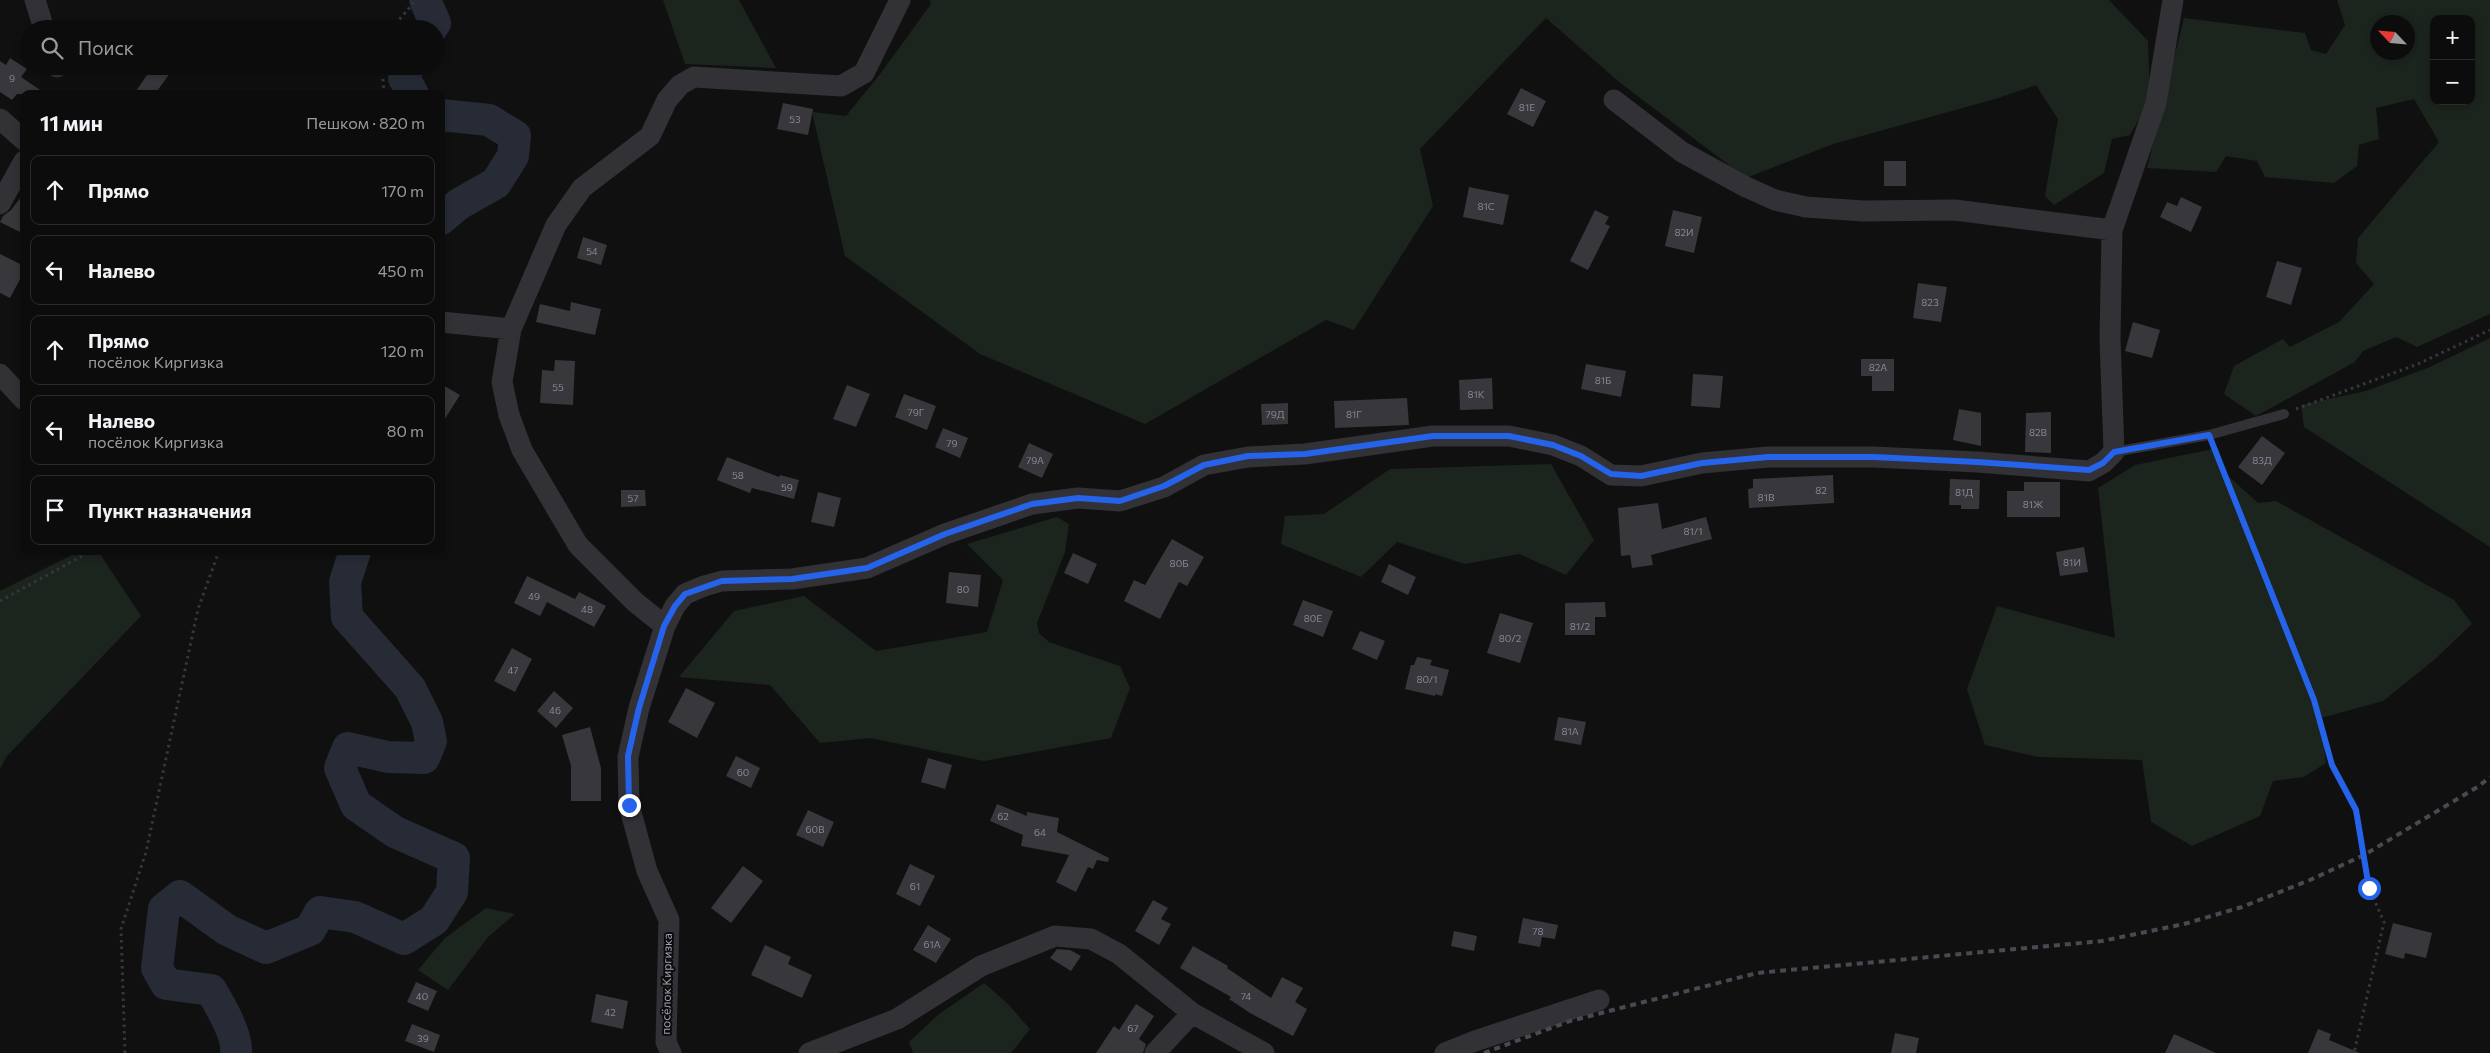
<!DOCTYPE html>
<html lang="ru">
<meta charset="utf-8">
<style>
:root{--surface:#0c0c0d;--page:#151516;--text:#f1f3f6;--muted:#9a9b9d;--line:#2c2c2e}
body{margin:0;font-family:Commissioner,sans-serif;background:var(--page);color:var(--text)}
.controls{position:absolute;right:15px;top:15px;display:grid;overflow:hidden;border-radius:10px;box-shadow:0 2px 8px #0003}
.controls button{width:45px;height:45px;display:grid;place-items:center;padding:0;border:0;border-bottom:1px solid var(--line);background:var(--surface);color:var(--text);font:25px sans-serif}
.compass{position:absolute;left:2370px;top:15px;width:45px;height:45px;border-radius:50%;background:var(--surface);box-shadow:0 2px 8px #0003;rotate:296deg}
.stop{position:absolute;width:15px;height:15px;margin:-11px;border:4px solid #2563eb;border-radius:50%;background:#fff}
.stop.end{background:#2563eb;border-color:#fff;box-shadow:0 1px 5px #0008}
.list{margin:0;padding:0;list-style:none}
h2{display:flex;justify-content:space-between;align-items:center;height:65px;margin:0;padding:0 20px;font-size:21px}
h2 small{font-size:16px;font-weight:400;color:var(--muted)}
.list li{display:grid;grid-template-columns:32px 1fr auto;gap:15px;align-items:center;box-sizing:border-box;height:70px;margin:0 10px 10px;padding:0 10px;border:1px solid var(--line);border-radius:10px}
.list b{display:block;font-size:19px;white-space:nowrap}
.list p{margin:0;font-size:16px;white-space:nowrap;color:var(--muted)}
.list em{font-size:16px;font-style:normal;color:var(--muted)}
.icon{flex:none;width:28px;height:28px;fill:none;stroke:currentColor;stroke-width:2;stroke-linecap:round;stroke-linejoin:round}
.map{position:relative;flex:none;width:2490px;height:1053px;overflow:hidden}
.search{position:absolute;background:var(--surface);box-shadow:0 2px 8px #0003;left:20px;top:20px;width:425px;height:55px;display:flex;align-items:center;gap:12px;box-sizing:border-box;padding:0 18px;border-radius:28px;color:var(--muted);font-size:19px}
.panel{position:absolute;background:var(--surface);box-shadow:0 2px 8px #0003;left:20px;top:90px;width:425px;height:465px;border-radius:10px}
.map>svg:first-child{display:block}
</style>
<div class="map">
<svg width="2490" height="1053" viewBox="0 0 2490 1053">
<rect width="100%" height="100%" fill="#101011"/>
<path fill="#1c241e" fill-rule="evenodd" d="M663,0H739L776,68L685,64Z
M930,0H2109L2148,41L2150,101L2130,135L2112,139L2104,173L2054,205L2045,196L2058,119L2036,85L1995,99L1833,144L1746,178L1619,82L1546,18L1420,149L1433,206L1354,330L1326,320L1145,424L980,354L845,256L812,112L846,116L880,74L931,4Z
M2337,0H2490V314L2417,347L2396,337L2363,351L2355,362L2256,416L2224,394L2234,366L2283,339L2290,347L2339,322L2374,284L2356,263L2358,238L2439,142L2414,99L2376,108L2379,139L2359,145L2357,166L2334,183L2265,177L2257,161L2226,156L2216,172L2147,168L2184,18L2305,33L2311,50L2326,54L2345,25ZM2434,19H2471V101H2434ZM2378,22H2408V52H2378Z
M2490,338V547L2304,427L2301,405L2366,391L2430,367Z
M2218,448L2224,472L2258,503L2276,501L2454,600L2472,624L2434,660L2383,701L2321,718L2326,763L2304,777L2273,781L2260,816L2192,846L2151,822L2142,760L2039,757L1985,745L1967,689L1997,606L2115,638L2098,488L2135,465Z
M1551,464L1594,540L1566,575L1519,554L1465,564L1397,542L1361,577L1281,544L1285,516L1324,514L1390,469Z
M1057,517L1069,524L1065,552L1037,623L1039,633L1049,642L1120,666L1130,688L1111,738L984,761L870,738L820,743L770,685L679,677L734,611L804,596L876,651L987,632L1003,580L967,544Z
M80,551H98L141,616L7,756L0,769V591Z
M486,908L515,914L488,937L448,990L418,970L445,938Z
M984,983L1008,1004L1030,1029L1011,1053H913L909,1042L939,1014Z"/>
<g fill="none" stroke-linecap="round" stroke-linejoin="round">
<path stroke="#262b35" stroke-width="32" d="M425,0L435,23L431,29
M409,66L404,78L413,94
M441,115L489,120L515,136L513,156L496,183L459,204L441,219
M236,1053C238,1036 220,1005 211,990L166,984L157,968L164,909L180,896L227,930L266,948L310,930L320,912L355,917L404,939L434,920L452,892L454,858L395,832L356,805L340,768L348,748L388,757L424,758L431,741L427,722L410,688L347,617L345,582L355,551"/>
</g>
<path fill="#37373c" d="M10,58L27,69L21,77L46,94H17L12,100L0,92V61L6,65Z
M153,66H175L155,94H134Z
M1521,88L1546,101L1533,127L1507,114Z
M783,103L813,109L808,135L777,129Z
M1884,161H1906V186H1884Z
M1469,187L1509,195L1503,225L1463,217Z
M24,193V234L0,222L3,216L11,210Z
M2181,197L2202,207L2191,232L2160,217L2167,202L2177,206Z
M1595,210L1609,217L1605,224L1610,226L1588,270L1570,261Z
M1673,210L1702,217L1694,253L1665,246Z
M583,237L607,245L601,265L577,258Z
M0,254L24,266V272L10,298L0,293Z
M2277,261L2302,268L2291,305L2266,297Z
M1918,283L1947,287L1941,322L1913,318Z
M571,302L601,309L595,335L536,322L540,304L570,311Z
M2133,322L2160,330L2152,358L2125,351Z
M1861,359H1894V391H1872V376H1861Z
M555,360L575,361L573,405L540,403L542,370L554,371Z
M1586,364L1626,371L1621,397L1581,389Z
M1693,374L1723,376L1720,408L1691,406Z
M1492,378L1493,409L1460,410L1459,380Z
M441,384L460,395L441,425Z
M847,385L870,394L856,427L833,419Z
M904,394L936,406L927,430L895,417Z
M1407,398L1409,425L1335,428L1334,401Z
M1288,403V424L1262,425L1261,404Z
M1959,409L1981,413V446L1953,440Z
M2051,412V453L2025,452L2026,413Z
M943,428L968,438L960,458L935,447Z
M2262,436L2285,453L2262,485L2238,467Z
M1029,443L1053,454L1042,478L1018,467Z
M727,457L779,477L780,475L799,480L794,499L752,488L750,493L717,480Z
M1833,475L1834,503L1749,508L1748,489L1753,488V479Z
M1950,479L1980,480L1979,509H1961V505H1949Z
M2024,482H2060V517H2007V491H2024Z
M621,490H645L646,506L621,507Z
M818,492L841,498L834,527L811,522Z
M1658,503L1662,529L1706,517L1712,539L1651,555L1653,565L1632,568L1630,555L1621,556L1618,508Z
M1172,539L1204,557L1187,586L1179,582L1160,619L1124,601L1134,580L1145,585Z
M2084,547L2088,572L2060,576L2056,552Z
M1073,553L1097,564L1088,584L1064,573Z
M1389,564L1416,577L1408,595L1381,582Z
M949,572L981,575L978,607L946,603Z
M527,576L575,599L579,592L606,606L594,627L547,602L540,616L514,603Z
M1303,600L1333,611L1323,637L1293,625Z
M1605,602L1606,617H1595V635H1565V603Z
M1500,613L1533,623L1520,663L1487,653Z
M1360,631L1385,641L1377,660L1352,649Z
M512,648L532,659L515,692L494,681Z
M1417,657L1432,660L1430,665L1449,670L1442,696L1435,694V696L1405,689L1411,665H1414Z
M686,688L715,703L697,738L668,722Z
M554,691L573,708L556,728L537,711Z
M1558,717L1586,722L1581,745L1554,740Z
M590,727L601,768V801H571V766L562,735Z
M736,756L760,768L751,788L726,776Z
M928,758L952,765L945,789L921,782Z
M997,804L1027,816V812L1059,818L1057,832L1109,858L1108,862L1097,860L1093,869L1088,867L1076,892L1056,882L1069,855L1021,846L1023,835L990,821Z
M808,810L834,822L823,847L796,835Z
M910,864L935,876L920,906L896,894Z
M743,866L763,881L731,923L711,908Z
M1153,900L1168,908L1161,919L1171,924L1159,945L1135,931Z
M1523,918L1558,925L1555,939L1542,937L1540,947L1518,943Z
M2393,923L2432,933L2426,958L2405,953L2404,959L2385,954Z
M928,925L951,939L936,963L913,950Z
M1454,931L1477,936L1474,951L1451,946Z
M765,945L791,957L788,964L812,975L802,998L751,975Z
M1193,946L1228,966L1227,968L1271,998L1282,977L1303,988L1295,1002L1307,1009L1293,1036L1250,1013L1229,999L1231,997L1180,968Z
M1057,949L1070,950L1081,956L1071,971L1050,958Z
M416,982L437,991L428,1011L407,1002Z
M596,994L628,1001L623,1029L591,1022Z
M1136,1004L1154,1016L1139,1039L1146,1044L1143,1053H1096L1114,1026L1119,1030Z
M412,1024L440,1035L434,1052L405,1041Z
M2318,1029L2331,1034L2329,1040L2360,1053H2308Z
M1895,1033L1919,1038L1916,1053H1891Z
M2174,1034L2216,1053H2165Z"/>
<g fill="none" stroke-linecap="round" stroke-linejoin="round">
<path stroke="#36373d" stroke-width="3" stroke-dasharray="2.5 4" stroke-linecap="butt" d="M391,29L416,0
M382,66L384,94
M2296,409L2418,364L2490,330
M2213,446L2314,700L2332,765L2356,810L2369,888L2384,922L2354,1053
M0,601L91,551
M125,1053L121,929L146,852L198,609L219,551"/>
<path stroke="#313136" stroke-width="10" d="M2114,452L2209,435L2284,414"/>
<path stroke="#313136" stroke-width="21" d="M35,0L44,29
M57,66V67
M1614,100L1682,152L1746,187L1775,200L1806,207L1863,211L1955,210L2112,230
M0,119L24,140
M0,204L24,161
M441,322L511,329
M0,374L24,400
M665,626L635,602L578,545L522,450L509,415L502,382L511,329L556,225L582,188L650,136L667,100L680,85L694,77L841,86L864,73L900,0
M671,1053L666,1042L669,920L647,871L629,805L628,757L639,708L665,626L675,606L685,594L704,586L722,581L792,579L867,568L945,534L1032,504L1078,498L1120,501L1164,487L1204,465L1248,457L1305,454L1433,436H1509L1553,445L1581,456L1611,475L1641,476L1702,463L1768,457H1874L1977,462L2089,471L2103,463L2114,452L2110,339L2112,230L2156,103L2173,0
M809,1053L897,1019L981,966L1055,936L1091,939L1119,954L1192,1013L1264,1053
M1155,1053L1192,1013
M1445,1053L1475,1041L1599,1000"/>
<path stroke="#494a51" stroke-width="4" stroke-dasharray="6 5" stroke-linecap="butt" d="M1484,1053L1570,1021L1757,973L2102,941L2184,924L2242,907L2310,880L2364,855L2479,786L2490,777"/>
</g>
<g fill="none" stroke-linecap="round" stroke-linejoin="round">
<path stroke="#2563eb" stroke-width="6" d="M629,805L628,756L639,708L664,626L675,606L685,594L722,581L792,579L867,568L945,534L1032,504L1078,498L1120,501L1164,486L1204,465L1248,456L1305,454L1433,436H1509L1553,445L1581,456L1611,474L1641,476L1702,463L1768,457H1874L1977,462L2089,470L2103,463L2114,452L2209,435L2314,700L2332,765L2356,810L2369,888"/>
</g>
<g text-anchor="middle" stroke-width="4" stroke-linejoin="round" paint-order="stroke">
<g font-size="10" fill="#868795">
<text x="12" y="82">9</text>
<text x="1527" y="111">81Е</text>
<text x="795" y="123">53</text>
<text x="1486" y="210">81С</text>
<text x="1684" y="236">82И</text>
<text x="592" y="255">54</text>
<text x="1930" y="306">82З</text>
<text x="1878" y="371">82А</text>
<text x="1603" y="384">81Б</text>
<text x="558" y="391">55</text>
<text x="1476" y="398">81К</text>
<text x="916" y="416">79Г</text>
<text x="1275" y="418">79Д</text>
<text x="1354" y="418">81Г</text>
<text x="2038" y="436">82В</text>
<text x="952" y="447">79</text>
<text x="1035" y="464">79А</text>
<text x="2262" y="464">83Д</text>
<text x="738" y="479">58</text>
<text x="787" y="491">59</text>
<text x="1821" y="494">82</text>
<text x="1964" y="496">81Д</text>
<text x="1766" y="501">81В</text>
<text x="633" y="502">57</text>
<text x="2033" y="508">81Ж</text>
<text x="1693" y="535">81/1</text>
<text x="2072" y="566">81И</text>
<text x="1179" y="567">80Б</text>
<text x="963" y="593">80</text>
<text x="534" y="600">49</text>
<text x="587" y="613">48</text>
<text x="1313" y="622">80Е</text>
<text x="1580" y="630">81/2</text>
<text x="1510" y="642">80/2</text>
<text x="513" y="674">47</text>
<text x="1427" y="683">80/1</text>
<text x="555" y="714">46</text>
<text x="1570" y="735">81А</text>
<text x="743" y="776">60</text>
<text x="1003" y="820">62</text>
<text x="815" y="833">60В</text>
<text x="1040" y="836">64</text>
<text x="915" y="890">61</text>
<text x="1538" y="935">78</text>
<text x="932" y="948">61А</text>
<text x="422" y="1000">40</text>
<text x="1246" y="1000">74</text>
<text x="610" y="1016">42</text>
<text x="1133" y="1032">67</text>
<text x="423" y="1042">39</text>
</g>
<g font-size="12" fill="#a0a2b3" stroke="#0b0b0c">
<text transform="translate(667 984) rotate(-89)" y="4">посёлок Киргизка</text>
</g>
</g>
</svg>
<div class="controls">
<button>+</button>
<button>−</button>
</div>
<svg class="compass" viewBox="-18 -18 36 36"><path d="M0-13l5 13h-10z" fill="#e53935"/><path d="M0 13l5-13h-10z" fill="#9a9b9d"/></svg>
<div class="stop" style="left:2369px;top:888px"></div>
<div class="stop end" style="left:629px;top:805px"></div>
<div class="search"><svg class="icon" aria-label="search" viewBox="0 0 24 24"><circle cx="10" cy="10" r="6"/><path d="M15 15l6 6"/></svg>Поиск</div>
<section class="panel">
<h2>11 мин<small>Пешком · 820 m</small></h2>
<ul class="list">
<li><svg class="icon" aria-label="ahead" viewBox="0 0 24 24"><path d="M12 20V5M6 11l6-6 6 6"/></svg><div><b>Прямо</b></div><em>170 m</em></li>
<li><svg class="icon" aria-label="left" viewBox="0 0 24 24"><path d="M17 20v-9H6M10 6l-5 5 5 5"/></svg><div><b>Налево</b></div><em>450 m</em></li>
<li><svg class="icon" aria-label="ahead" viewBox="0 0 24 24"><path d="M12 20V5M6 11l6-6 6 6"/></svg><div><b>Прямо</b><p>посёлок Киргизка</p></div><em>120 m</em></li>
<li><svg class="icon" aria-label="left" viewBox="0 0 24 24"><path d="M17 20v-9H6M10 6l-5 5 5 5"/></svg><div><b>Налево</b><p>посёлок Киргизка</p></div><em>80 m</em></li>
<li><svg class="icon" aria-label="arrive" viewBox="0 0 24 24"><path d="M6 21V4h12l-3 4 3 4H6"/></svg><div><b>Пункт назначения</b></div></li>
</ul>
</section>
</div>
